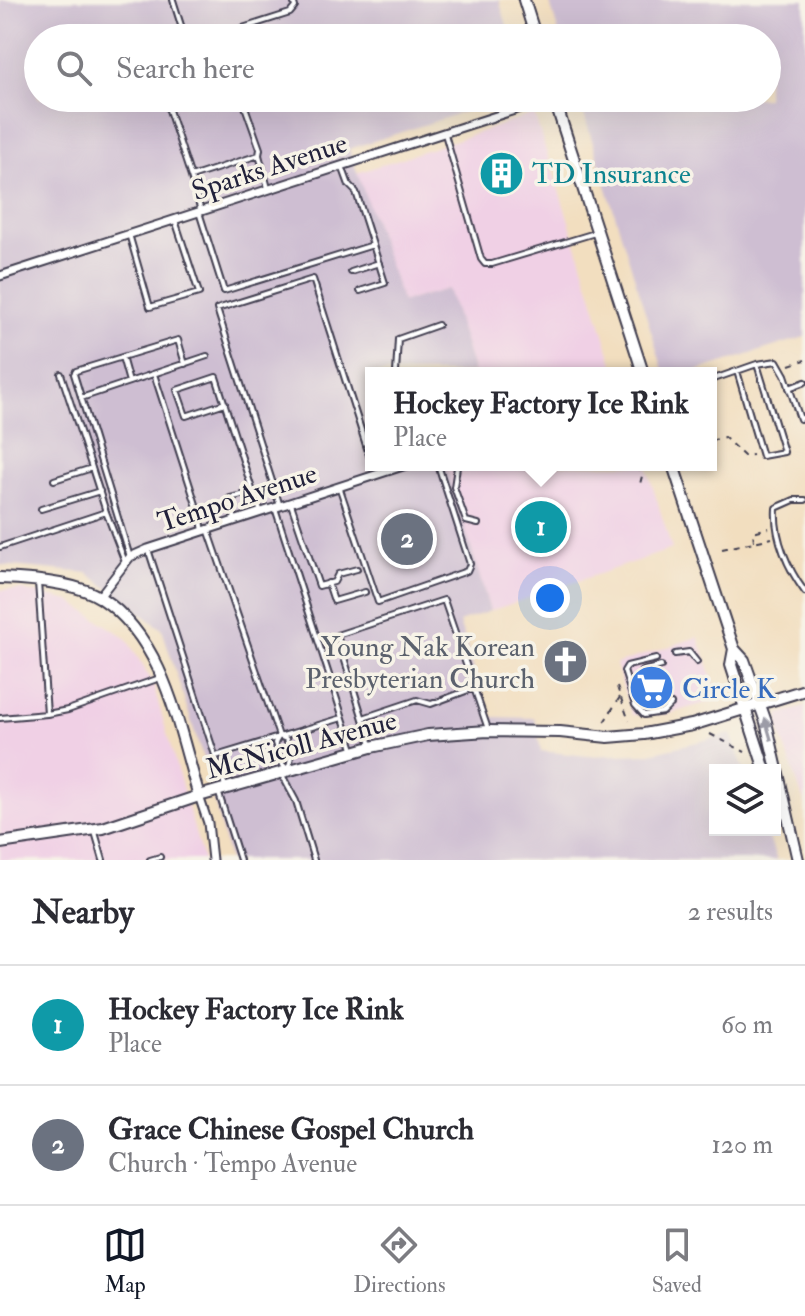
<!DOCTYPE html>
<meta charset="utf-8">
<style>
:root{--surface:#fff;--page:#f2f2f3;--text:#2b2b33;--muted:#7c7c81;--line:#e1e1e2;--accent:#111827}
body{margin:0;font-family:"IM FELL Double Pica",serif;background:var(--page);color:var(--text)}
.controls{position:absolute;right:24px;bottom:24px;display:grid;overflow:hidden;border-radius:0px;box-shadow:0 8px 32px #0002}
.controls button{width:72px;height:72px;display:grid;place-items:center;padding:0;border:0;border-bottom:2px solid var(--line);background:var(--surface);color:var(--text);font:40px sans-serif}
.you{position:absolute;left:550px;top:598px;width:28px;height:28px;margin:-20px;border:6px solid #fff;border-radius:50%;background:#1a73e8;box-shadow:0 0 0 12px #1a73e833}
.badge{display:grid;place-items:center;width:52px;height:52px;border-radius:50%;background:var(--accent);color:#fff;font-size:26px;font-weight:700}
.pin{position:absolute;translate:-50% -50%;border:4px solid #fff;box-shadow:0 2px 8px #0006}
.popup{position:absolute;left:365px;top:367px;width:352px;height:104px;box-sizing:border-box;display:grid;place-content:center;border-radius:0px;background:var(--surface);filter:drop-shadow(0 2px 6px #0005);font-size:26px;white-space:nowrap;color:var(--muted)}
.popup b{font-size:30px;color:var(--text)}
.popup::after{content:'';position:absolute;left:50%;top:100%;margin-left:-16px;border:16px solid transparent;border-top-color:var(--surface)}
.list{margin:0;padding:0;list-style:none}
h2{display:flex;justify-content:space-between;align-items:center;height:104px;margin:0;padding:0 32px;font-size:34px}
h2 small{font-size:26px;font-weight:400;color:var(--muted)}
.list li{display:grid;grid-template-columns:52px 1fr auto;gap:24px;align-items:center;box-sizing:border-box;height:120px;padding:0 32px;border-top:2px solid var(--line)}
.list b{display:block;font-size:30px;white-space:nowrap}
.list p{margin:0;font-size:26px;white-space:nowrap;color:var(--muted)}
.list em{font-size:26px;font-style:normal;color:var(--muted)}
.icon{flex:none;width:44px;height:44px;fill:none;stroke:currentColor;stroke-width:2;stroke-linecap:round;stroke-linejoin:round}
.map{position:relative;flex:none;width:805px;height:860px;overflow:hidden}
.search{position:absolute;background:var(--surface);box-shadow:0 8px 32px #0002;left:24px;right:24px;top:24px;height:88px;display:flex;align-items:center;gap:20px;box-sizing:border-box;padding:0 28px;border-radius:44px;color:var(--muted);font-size:30px}
.sheet{height:344px;background:var(--surface)}
nav{display:flex;justify-content:space-around;align-items:center;box-sizing:border-box;height:112px;border-top:2px solid var(--line);background:var(--surface);font-size:22px;color:var(--muted)}
nav a{display:grid;justify-items:center;gap:4px}
nav .on{color:var(--accent)}
.map>svg:first-child{display:block}
</style>
<div class="map">
<svg width="805" height="860" viewBox="0 0 805 860">
<rect width="100%" height="100%" fill="#f7f3e8"/>
<filter id="ink" filterUnits="userSpaceOnUse"><feTurbulence type="fractalNoise" baseFrequency=".0125" numOctaves="2"/><feDisplacementMap in="SourceGraphic" scale="16" xChannelSelector="R" yChannelSelector="G"/><feConvolveMatrix kernelMatrix="1 2 1 2 8 2 1 2 1" color-interpolation-filters="sRGB"/></filter>
<filter id="wash" filterUnits="userSpaceOnUse"><feTurbulence type="fractalNoise" baseFrequency=".006" numOctaves="4" result="noise"/><feDisplacementMap in="SourceGraphic" scale="32" xChannelSelector="R" yChannelSelector="G"/><feGaussianBlur stdDeviation="1.8" result="paint"/><feColorMatrix in="noise" values="0 0 0 0 0 0 0 0 0 0 0 0 0 0 0 0 0 1.4 0 .05"/><feComposite in="paint" operator="in"/></filter>
<g filter="url(#wash)">
<rect width="100%" height="100%" fill="#f2debf"/>
<path fill="#f0d0e5" d="M534,114L578,249L616,373H474L448,289L402,302L357,173Z
M446,465H646L672,549L490,611Z
M0,590H22L70,601L126,638L152,681L203,860H0Z
M698,637L720,699L668,714L632,715L616,664Z
M805,707V805L778,726L780,714Z"/>
<path fill="#cebed2" d="M0,0H499L511,38H38V98H507L349,149L402,302L448,289L474,373H371V465H446L490,611L459,622L489,717L535,718L541,751L587,756L647,754L731,734L744,770H715V830H766L777,860H229L208,774L162,629L88,573L0,565Z
M549,0H805V337L690,373H664L579,98H767V38H560Z"/>
</g>
<g filter="url(#ink)">
<g fill="none" stroke-linecap="round" stroke-linejoin="round">
<defs>
<path id="lane" d="M173,0L185,38
M211,38L290,13L295,7L293,0
M165,98L191,177
M242,98L260,149L259,155
M445,134L481,259L485,264H492L595,233
M201,211L191,177L259,155L268,188
M199,212L224,291L373,245L356,192L349,185L342,166
M129,234L150,307L199,293L175,220
M351,272L379,263
M360,291L385,283L373,245
M122,357L129,382
M757,364L777,361L785,375L800,419L805,417
M396,373L398,339L438,325
M61,374L92,468
M154,374L201,520L203,531
M711,380L757,364L784,452L762,456L737,371
M789,388L805,382
M81,398L207,356
M225,403L186,416L177,390L216,377L253,492
M457,467L454,487L466,521L478,524
M54,480L92,468L106,512
M339,486L378,602L467,571L470,564L438,465
M805,500H794L776,508C774,538 788,569 805,592
M291,504L319,586L334,582L338,574L357,569
M280,506L217,309L313,279L371,461
M275,508L353,749
M41,509L100,491
M235,520L230,498L253,492L261,512
M208,529L279,736L275,743L281,763L288,770
M0,547L106,512L125,562
M148,549L225,786
M130,557L74,374L76,371L178,340L185,364
M38,582L47,714
M328,583L334,601L365,592
M675,654L689,652L697,662
M656,659L627,666L624,671L635,705L644,715L663,712L671,704
M661,666L642,671L637,680L646,706L671,704
M0,718L47,714L68,710L160,678
M363,718L417,700L431,704L474,688
M281,737L286,739L291,756L289,768
M371,745L337,635L444,600L488,729
M216,756L342,718
M282,775L296,801L314,860
M219,794L240,860
M95,832L103,860
M150,860L160,857"/>
<path id="street" d="M0,276L552,98
M99,597L130,557L148,549L406,465
M199,796L208,823L212,860"/>
<path id="secondary" d="M524,0L536,38
M554,98L643,373
M673,465L734,649L744,660L766,722L798,860
M0,578C29,579 76,582 101,598C165,640 178,727 199,796
M734,649L731,665L765,770
M0,843L103,828L199,796L371,747L428,735L488,731L560,732L608,737L644,734L692,725L805,690"/>
</defs>
<use href="#lane" stroke="#413e4f" stroke-width="8"/>
<use href="#street" stroke="#413e4f" stroke-width="11"/>
<use href="#secondary" stroke="#413e4f" stroke-width="14"/>
<path stroke="#413e4f" stroke-width="2" stroke-dasharray="6 6" stroke-linecap="butt" d="M790,365L805,360
M711,441L724,437L744,456L753,455
M626,465L631,468L637,466L642,476L640,484
M754,541L753,532L769,528
M722,549L772,538
M617,687L629,721
M604,722L620,697
M710,734L745,752"/>
<use href="#lane" stroke="#fff" stroke-width="4"/>
<use href="#street" stroke="#fff" stroke-width="7"/>
<use href="#secondary" stroke="#fff" stroke-width="10"/>
</g>
<defs><path id="oneway-solid" d="M-6-.8H1V-3.2L6.5 0L1 3.2V.8H-6Z" transform="scale(2)"/></defs>
<use fill="#9c9ca7" href="#oneway-solid" transform="translate(768 729) rotate(-106)"/>
</g>
<defs>
<symbol id="building-disc" viewBox="-11 -11 22 22"><circle r="9.5" fill="#0f9aa8" stroke="#f7f3e8"/><path d="M-4-6H4V6H1V3H-1V6H-4ZM-2.5-4.3h1.7v1.8h-1.7ZM.8-4.3h1.7v1.8H.8ZM-2.5-1h1.7V.8h-1.7ZM.8-1h1.7V.8H.8Z" fill="#fff"/></symbol>
<symbol id="church-disc" viewBox="-11 -11 22 22"><circle r="9.5" fill="#6b7280" stroke="#f7f3e8"/><path d="M-1.2-6h2.4v3.5h3.3v2.4h-3.3V6h-2.4V-.1h-3.3v-2.4h3.3Z" fill="#fff"/></symbol>
<symbol id="supermarket-disc" viewBox="-11 -11 22 22"><circle r="9.5" fill="#3f7fe0" stroke="#f7f3e8"/><path d="M-6-5.5h2.5l.6 2H6L4.5 2H-2.5L-4.4-4H-6ZM-1.5 3.2a1.3 1.3 0 1 0 .1 0ZM3 3.2a1.3 1.3 0 1 0 .1 0Z" fill="#fff"/></symbol>
</defs>
<g fill-rule="evenodd">
<use href="#building-disc" x="476" y="148" width="51" height="51"/>
<use href="#church-disc" x="540" y="636" width="51" height="51"/>
<use href="#supermarket-disc" x="626" y="662" width="51" height="51"/>
</g>
<g text-anchor="middle" stroke-width="7" stroke-linejoin="round" paint-order="stroke">
<g font-size="28" fill="#22223b" stroke="#f7f3e8">
<text transform="translate(269 166) rotate(-18)" y="10">Sparks Avenue</text>
<text transform="translate(237 497) rotate(-18)" y="10">Tempo Avenue</text>
<text transform="translate(301 744) rotate(-15)" y="10">McNicoll Avenue</text>
</g>
<g font-size="28" fill="#0d838f" stroke="#f7f3e8" text-anchor="start">
<text x="532" y="183">TD Insurance</text>
</g>
<g font-size="28" fill="#5b616d" stroke="#f7f3e8" text-anchor="end">
<text x="535" y="656">Young Nak Korean<tspan x="535" dy="32">Presbyterian Church</tspan></text>
</g>
<g font-size="28" fill="#366cbe" stroke="#f7f3e8" text-anchor="start">
<text x="682" y="698">Circle K</text>
</g>
</g>
</svg>
<div class="controls">
<button><svg class="icon" aria-label="layers" viewBox="0 0 24 24"><path d="M12 4l9 5-9 5-9-5zM3 14l9 5 9-5"/></svg></button>
</div>
<div class="you"></div>
<div class="pin badge" style="left:541px;top:527px;background:#0f9aa8">1</div>
<div class="popup"><b>Hockey Factory Ice Rink</b>Place</div>
<div class="pin badge" style="left:407px;top:539px;background:#6b7280">2</div>
<div class="search"><svg class="icon" aria-label="search" viewBox="0 0 24 24"><circle cx="10" cy="10" r="6"/><path d="M15 15l6 6"/></svg>Search here</div>
</div>
<section class="sheet">
<h2>Nearby<small>2 results</small></h2>
<ul class="list">
<li><span class="badge" style="background:#0f9aa8">1</span><div><b>Hockey Factory Ice Rink</b><p>Place</p></div><em>60 m</em></li>
<li><span class="badge" style="background:#6b7280">2</span><div><b>Grace Chinese Gospel Church</b><p>Church · Tempo Avenue</p></div><em>120 m</em></li>
</ul>
</section>
<nav>
<a class="on"><svg class="icon" aria-label="map" viewBox="0 0 24 24"><path d="M3 6l6-2 6 2 6-2v14l-6 2-6-2-6 2zM9 4v14M15 6v14"/></svg>Map</a>
<a><svg class="icon" aria-label="directions" viewBox="0 0 24 24"><path d="M12 3l9 9-9 9-9-9zM9 14v-3h6M13 9l2 2-2 2"/></svg>Directions</a>
<a><svg class="icon" aria-label="saved" viewBox="0 0 24 24"><path d="M7 4h10v16l-5-4-5 4z"/></svg>Saved</a>
</nav>
